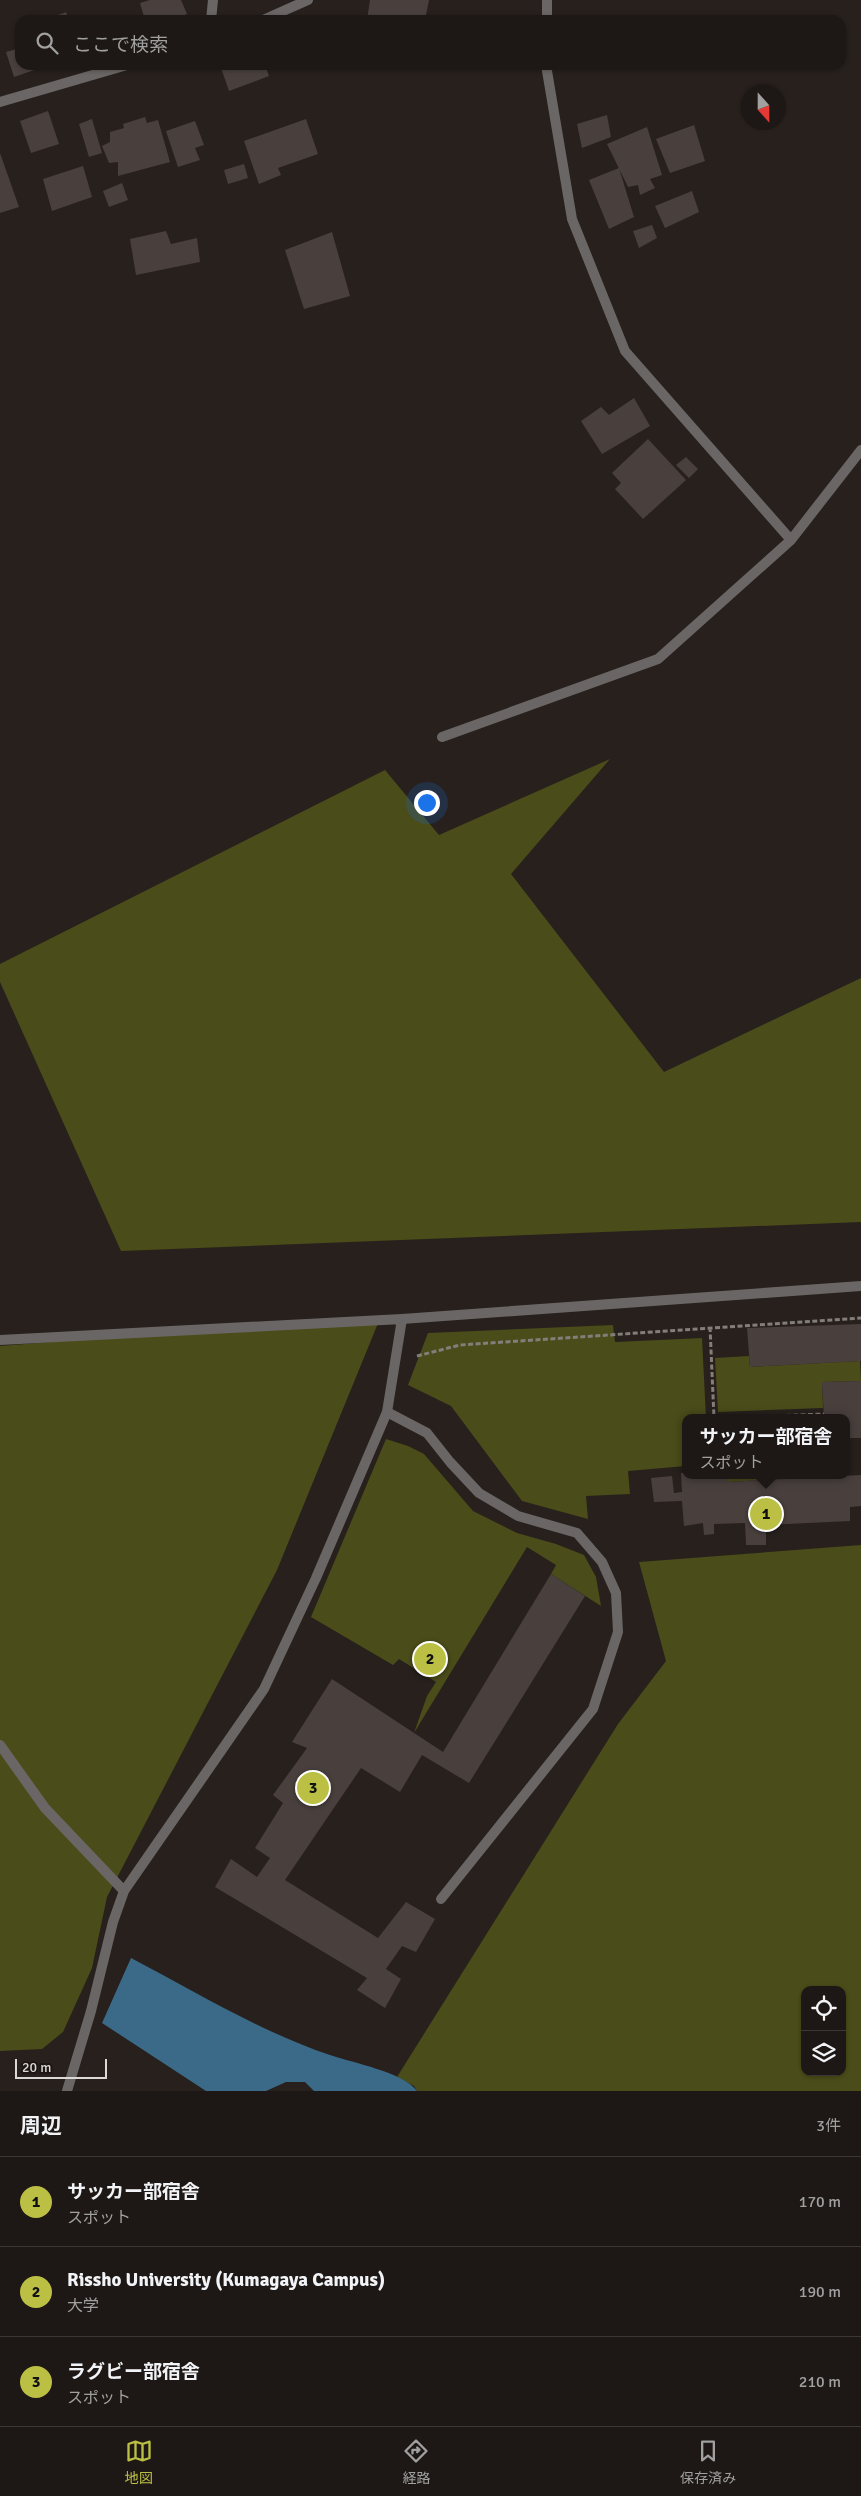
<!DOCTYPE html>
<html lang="ja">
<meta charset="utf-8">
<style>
:root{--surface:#1d1815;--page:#2a2522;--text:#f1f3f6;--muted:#a0a0a0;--line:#3b3734;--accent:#bbc044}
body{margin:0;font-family:Signika,"Noto Sans JP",sans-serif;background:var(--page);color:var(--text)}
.controls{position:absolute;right:15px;bottom:15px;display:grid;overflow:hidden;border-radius:10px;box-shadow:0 1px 4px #0004}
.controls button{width:45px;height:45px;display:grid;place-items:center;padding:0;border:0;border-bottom:1px solid var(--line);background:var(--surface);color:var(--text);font:25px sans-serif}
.compass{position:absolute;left:741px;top:85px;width:45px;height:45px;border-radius:50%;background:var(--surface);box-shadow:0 1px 4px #0004;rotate:159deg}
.scale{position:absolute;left:15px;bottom:12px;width:92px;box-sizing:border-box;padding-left:5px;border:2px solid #dcd8d5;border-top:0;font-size:14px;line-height:18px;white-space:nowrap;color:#dcd8d5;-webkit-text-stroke:4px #1d1613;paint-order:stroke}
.you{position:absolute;left:426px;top:802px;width:18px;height:18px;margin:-12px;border:4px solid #fff;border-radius:50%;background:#1a73e8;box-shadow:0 0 0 8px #1a73e833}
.badge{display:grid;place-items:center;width:32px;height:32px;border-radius:50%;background:var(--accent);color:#111;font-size:16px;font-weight:700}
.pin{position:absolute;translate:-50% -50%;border:2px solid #fff;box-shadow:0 1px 5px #0006}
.popup{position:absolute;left:682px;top:1414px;width:168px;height:65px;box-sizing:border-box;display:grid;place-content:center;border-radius:10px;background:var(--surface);filter:drop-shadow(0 1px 4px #0005);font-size:16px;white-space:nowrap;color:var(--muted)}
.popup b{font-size:19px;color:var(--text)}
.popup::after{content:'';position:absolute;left:50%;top:100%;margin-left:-10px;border:10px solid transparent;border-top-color:var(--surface)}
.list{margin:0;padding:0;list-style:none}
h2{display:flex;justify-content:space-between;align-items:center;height:65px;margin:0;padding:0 20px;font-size:21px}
h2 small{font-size:16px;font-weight:400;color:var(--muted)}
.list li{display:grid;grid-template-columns:32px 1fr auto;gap:15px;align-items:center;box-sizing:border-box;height:90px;padding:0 20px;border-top:1px solid var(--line)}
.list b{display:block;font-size:19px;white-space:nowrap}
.list p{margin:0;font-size:16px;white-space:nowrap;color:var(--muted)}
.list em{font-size:16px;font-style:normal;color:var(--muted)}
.icon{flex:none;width:28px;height:28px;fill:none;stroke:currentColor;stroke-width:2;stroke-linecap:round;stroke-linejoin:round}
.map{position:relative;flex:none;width:861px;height:2091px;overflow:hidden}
.search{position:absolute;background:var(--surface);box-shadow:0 1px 4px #0004;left:15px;right:15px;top:15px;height:55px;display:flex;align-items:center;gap:12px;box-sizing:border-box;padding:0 18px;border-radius:15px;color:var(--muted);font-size:19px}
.sheet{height:335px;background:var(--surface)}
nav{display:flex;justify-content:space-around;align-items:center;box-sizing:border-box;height:70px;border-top:1px solid var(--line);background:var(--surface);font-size:14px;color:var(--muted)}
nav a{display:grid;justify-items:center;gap:2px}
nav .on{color:var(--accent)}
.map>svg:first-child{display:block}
</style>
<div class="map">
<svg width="861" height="2091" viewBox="0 0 861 2091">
<rect width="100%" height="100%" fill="#27201c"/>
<path fill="#4a4c1a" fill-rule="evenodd" d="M610,759L511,874L664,1072L861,978V1222L121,1251L0,982V964L385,770L439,835Z
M381,1316L277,1570L107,1897L92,1968L63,2032L42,2049L0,2051V1346Z
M613,1325L615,1342L702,1338L706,1418H686V1466L628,1471L630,1494L586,1496L588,1519L522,1501L451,1406L408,1385L428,1333Z
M749,1356L750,1367L860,1361L861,1381L822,1382L823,1408L718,1412L715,1358Z
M386,1439L408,1446L424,1454L473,1511L517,1533L556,1544L584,1555L596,1577L601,1606L551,1574L556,1565L527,1547L414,1733L427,1696L436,1682L399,1659L393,1665L311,1617Z
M728,1475H838V1476L728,1482Z
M861,1545V2091H417L414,2086L397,2077L618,1724L666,1661L639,1562ZM805,1990H842V2072H805Z"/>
<path fill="#3b6a88" d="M131,1958C196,1992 261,2032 330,2055C353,2063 403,2072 417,2091H314L305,2082H286L266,2091H206L102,2023Z"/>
<path fill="#49403e" d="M150,0H181L187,14L173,20H145L140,3Z
M370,0H429L425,20H367Z
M66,12L69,20H45Z
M20,48V65H49L14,77L6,52Z
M220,65H265L269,76L229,91Z
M48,111L59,144L31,153L20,121Z
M607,115L611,137L582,148L577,124Z
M145,117L147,123L158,120L170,162L118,176V162L109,163L102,146L110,142V132L124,128L123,124Z
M92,119L102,153L89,157L79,124Z
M306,119L318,154L278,168L281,175L259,184L244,141Z
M195,121L204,145L195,148L200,160L178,167L166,131Z
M694,125L705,161L670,173L656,139Z
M647,127L662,175L650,179L655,188L640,195L638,185L628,187L607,144Z
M0,153L19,207L0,213Z
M244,164L248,178L228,184L224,170Z
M83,166L92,197L52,211L43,179Z
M619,168L634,217L609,229L589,180Z
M122,183L128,200L109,207L103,191Z
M692,191L699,212L665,228L655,206Z
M652,225L657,238L639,248L633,231Z
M166,231L171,244L197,238L200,262L136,275L130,239Z
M332,232L350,296L304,309L285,250Z
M634,398L650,426L602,454L581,421L601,407L609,415Z
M648,439L686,480L643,519L615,489L621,483L612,473Z
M686,457L698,469L689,478L676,465Z
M861,1324V1361L750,1367L747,1328Z
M861,1381V1438H846V1418H824L822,1382Z
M681,1473L728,1475V1482L861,1475V1506L850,1507V1521L766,1525V1545H746L745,1523L714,1524V1534L704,1535L703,1523L684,1526L682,1501L654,1502L651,1478L672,1476L674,1493L682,1492Z
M551,1574L585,1596L469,1783L422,1755L400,1792L361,1768L285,1880L378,1938L406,1902L435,1919L416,1952L402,1946L386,1969L401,1979L385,2008L357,1990L367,1978L215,1887L231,1859L257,1877L270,1858L255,1848L283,1803L273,1795L307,1748L292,1742L332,1679L443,1752Z"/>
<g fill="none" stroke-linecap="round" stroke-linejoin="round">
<path stroke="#837e7a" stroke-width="3" stroke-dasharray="5 2.5" stroke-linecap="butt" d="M710,1327L714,1418
M417,1356L460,1345L861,1318
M718,1418L824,1414"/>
<path stroke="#6a6665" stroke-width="10" d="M387,1412L427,1433L450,1462L479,1493L518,1516L577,1533L602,1562L616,1593L618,1632L593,1709L441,1899"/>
<path stroke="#6a6665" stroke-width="10" d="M211,20L213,0
M263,20L308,0
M547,20V0
M546,65L572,219L625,351L791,540
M0,102L127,65
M442,737L658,659L791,540L861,450
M0,1340L402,1319L861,1286
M0,1745L45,1808L124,1891
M67,2091L91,2011L113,1922L124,1891L264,1689L316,1578L387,1412L402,1319"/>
</g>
</svg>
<div class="controls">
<button><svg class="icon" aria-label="locate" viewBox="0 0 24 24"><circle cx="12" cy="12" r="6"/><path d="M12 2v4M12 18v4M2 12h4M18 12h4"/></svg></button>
<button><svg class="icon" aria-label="layers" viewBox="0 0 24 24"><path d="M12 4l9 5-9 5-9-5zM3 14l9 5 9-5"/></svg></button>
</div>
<svg class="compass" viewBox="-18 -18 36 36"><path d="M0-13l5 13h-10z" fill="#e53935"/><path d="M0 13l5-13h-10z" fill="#a0a0a0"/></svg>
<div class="scale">20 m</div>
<div class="you"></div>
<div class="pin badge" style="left:766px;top:1514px">1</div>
<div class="popup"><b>サッカー部宿舎</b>スポット</div>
<div class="pin badge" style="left:430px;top:1659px">2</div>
<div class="pin badge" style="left:313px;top:1788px">3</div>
<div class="search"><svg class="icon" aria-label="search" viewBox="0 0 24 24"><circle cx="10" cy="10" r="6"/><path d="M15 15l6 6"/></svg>ここで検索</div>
</div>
<section class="sheet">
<h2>周辺<small>3件</small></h2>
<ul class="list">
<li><span class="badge">1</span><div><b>サッカー部宿舎</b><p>スポット</p></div><em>170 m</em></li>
<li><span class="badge">2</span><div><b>Rissho University (Kumagaya Campus)</b><p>大学</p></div><em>190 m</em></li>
<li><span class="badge">3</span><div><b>ラグビー部宿舎</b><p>スポット</p></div><em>210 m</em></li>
</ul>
</section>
<nav>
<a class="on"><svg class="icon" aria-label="map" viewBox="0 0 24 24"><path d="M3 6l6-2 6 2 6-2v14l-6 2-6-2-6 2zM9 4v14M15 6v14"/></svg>地図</a>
<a><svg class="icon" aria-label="directions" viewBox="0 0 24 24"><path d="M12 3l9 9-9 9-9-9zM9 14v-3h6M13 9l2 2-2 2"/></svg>経路</a>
<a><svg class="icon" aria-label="saved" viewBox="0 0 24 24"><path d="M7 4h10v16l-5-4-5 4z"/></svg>保存済み</a>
</nav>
